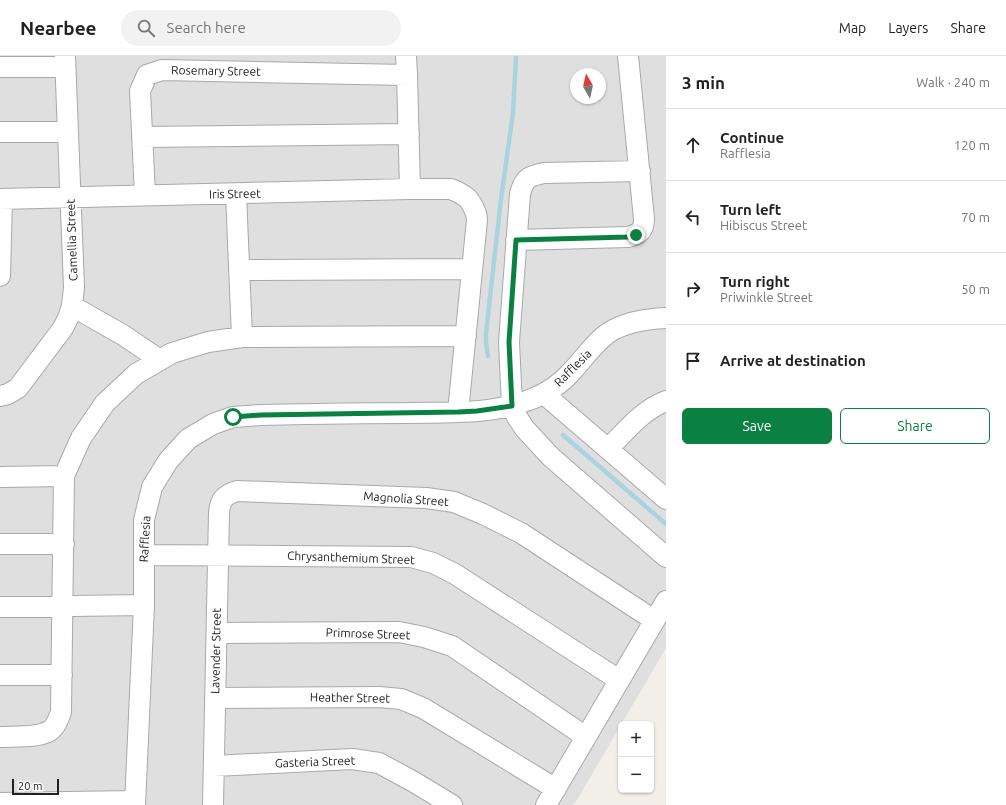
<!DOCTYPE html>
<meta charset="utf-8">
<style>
:root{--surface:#fff;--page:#f2f2f2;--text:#222;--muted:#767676;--line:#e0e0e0;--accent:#0b8043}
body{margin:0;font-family:Ubuntu,sans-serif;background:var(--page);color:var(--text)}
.controls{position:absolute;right:12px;bottom:12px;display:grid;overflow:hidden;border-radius:6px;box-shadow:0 1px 3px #0004}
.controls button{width:36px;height:36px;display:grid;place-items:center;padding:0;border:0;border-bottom:1px solid var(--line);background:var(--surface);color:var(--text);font:20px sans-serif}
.compass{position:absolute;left:570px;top:12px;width:36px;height:36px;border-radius:50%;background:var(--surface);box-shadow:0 1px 3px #0004;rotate:351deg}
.scale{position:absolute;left:12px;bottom:10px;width:47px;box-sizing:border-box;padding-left:4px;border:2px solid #222;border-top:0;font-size:11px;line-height:14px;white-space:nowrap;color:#222;-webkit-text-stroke:3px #fff;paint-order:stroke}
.stop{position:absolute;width:12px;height:12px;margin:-9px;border:3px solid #0b8043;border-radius:50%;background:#fff}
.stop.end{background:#0b8043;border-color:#fff;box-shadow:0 1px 4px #0008}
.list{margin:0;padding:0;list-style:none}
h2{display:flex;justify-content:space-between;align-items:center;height:52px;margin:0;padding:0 16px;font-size:17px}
h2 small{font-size:13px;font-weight:400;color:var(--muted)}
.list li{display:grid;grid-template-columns:26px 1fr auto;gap:12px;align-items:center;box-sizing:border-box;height:72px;padding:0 16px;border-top:1px solid var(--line)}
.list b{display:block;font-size:15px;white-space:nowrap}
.list p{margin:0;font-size:13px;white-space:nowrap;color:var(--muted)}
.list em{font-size:13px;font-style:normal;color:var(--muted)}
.actions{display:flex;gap:8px;padding:12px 16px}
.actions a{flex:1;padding:9px 0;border:1px solid var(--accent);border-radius:6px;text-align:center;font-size:14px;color:var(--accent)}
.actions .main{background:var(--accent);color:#fff}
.icon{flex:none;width:22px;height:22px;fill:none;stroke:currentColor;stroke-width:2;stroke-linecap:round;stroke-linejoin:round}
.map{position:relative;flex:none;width:666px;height:749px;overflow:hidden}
header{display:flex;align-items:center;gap:24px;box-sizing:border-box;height:56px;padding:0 20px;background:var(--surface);border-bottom:1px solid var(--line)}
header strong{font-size:19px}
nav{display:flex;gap:22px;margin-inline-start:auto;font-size:14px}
.search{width:280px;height:36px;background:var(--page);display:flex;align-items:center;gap:10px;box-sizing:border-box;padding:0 14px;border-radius:22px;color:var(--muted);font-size:15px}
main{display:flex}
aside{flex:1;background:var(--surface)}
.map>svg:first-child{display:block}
</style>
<header>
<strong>Nearbee</strong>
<div class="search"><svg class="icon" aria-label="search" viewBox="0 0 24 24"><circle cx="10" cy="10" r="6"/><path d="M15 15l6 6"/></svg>Search here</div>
<nav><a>Map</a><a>Layers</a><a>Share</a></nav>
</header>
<main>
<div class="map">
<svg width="666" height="749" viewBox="0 0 666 749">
<rect width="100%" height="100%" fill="#f2efe9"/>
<path fill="#e0dfdf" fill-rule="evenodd" d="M0,0H666V592L574,749H0ZM576,18H600V42H576Z"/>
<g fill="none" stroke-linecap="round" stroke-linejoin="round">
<path stroke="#aad3df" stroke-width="4.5" d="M488,300L486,287V277L501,143L513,57L516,0
M563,379L666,468"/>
<defs>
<path id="minor" d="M406,0L407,19L410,133
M0,11H65
M0,76H67
M142,81L409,78
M640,115L544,117C529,120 524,122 520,138L509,286L512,350L517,361L525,373L551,401L666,501
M236,138L242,281
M145,139L140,35L147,19L162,14L407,19
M0,143L410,133H451C456,135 462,138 466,141C471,145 477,157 477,164L458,356
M516,184L628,181C639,178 644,175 644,163L628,0
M239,214L472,213
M0,220L2,143
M72,250L123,279L160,304
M544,338L666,443
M0,340L8,338L18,332L63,272L68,262L72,250L74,231L65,0
M608,393C626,375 642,354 666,345
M0,421L64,420
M0,488H64
M144,499L411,501L433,507L455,518L619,624
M0,551L144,549
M217,577L399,576L424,581L452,590L586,681
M0,619H62
M215,642L379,641L401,643L423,652L556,733
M0,681C15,680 41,683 52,673C57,668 59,662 61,656L64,420L81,382L105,347L136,318L172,297L208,286L242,281L466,280
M214,710L352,703L379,707L414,726L452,749
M0,747L135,745
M135,749L144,549V464L152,431L168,405L188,383L213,368L233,361L261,359C309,358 358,357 406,357C447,356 490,359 529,344C546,338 561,328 573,314C585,301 598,282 613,274C630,265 648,263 666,262
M213,749L219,457C220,444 224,439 237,435L426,442L454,446L483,458L521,477L654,564
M546,749L666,545"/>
</defs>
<use href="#minor" stroke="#a9a9a9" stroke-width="22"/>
<use href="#minor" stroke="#fff" stroke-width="20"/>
</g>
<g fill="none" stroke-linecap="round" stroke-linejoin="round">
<path stroke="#0b8043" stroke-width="5" d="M233,361L261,359L458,356L477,355L512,350L509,286L516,184L628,181L636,179"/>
</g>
<g text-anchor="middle" stroke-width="4" stroke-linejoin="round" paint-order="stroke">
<g font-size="12" fill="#222" stroke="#fff">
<text transform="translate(216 15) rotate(1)" y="4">Rosemary Street</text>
<text transform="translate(235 138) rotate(-1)" y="4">Iris Street</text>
<text transform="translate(72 184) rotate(-92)" y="4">Camellia Street</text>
<text transform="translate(573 312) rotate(-45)" y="4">Rafflesia</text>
<text transform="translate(406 443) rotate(4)" y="4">Magnolia Street</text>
<text transform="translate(145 483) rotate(-87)" y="4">Rafflesia</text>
<text transform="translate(351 502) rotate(2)" y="4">Chrysanthemium Street</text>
<text transform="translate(368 578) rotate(2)" y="4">Primrose Street</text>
<text transform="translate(216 595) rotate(-89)" y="4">Lavender Street</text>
<text transform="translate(350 642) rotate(1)" y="4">Heather Street</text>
<text transform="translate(315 706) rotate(-2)" y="4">Gasteria Street</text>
</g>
</g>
</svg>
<div class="controls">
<button>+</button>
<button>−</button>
</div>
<svg class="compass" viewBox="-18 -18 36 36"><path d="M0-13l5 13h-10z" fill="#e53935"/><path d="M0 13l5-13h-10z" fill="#767676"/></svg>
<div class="scale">20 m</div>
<div class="stop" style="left:233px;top:361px"></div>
<div class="stop end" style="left:636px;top:179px"></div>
</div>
<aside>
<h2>3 min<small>Walk · 240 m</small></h2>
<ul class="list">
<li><svg class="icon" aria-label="ahead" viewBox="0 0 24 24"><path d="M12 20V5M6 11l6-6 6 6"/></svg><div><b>Continue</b><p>Rafflesia</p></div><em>120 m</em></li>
<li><svg class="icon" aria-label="left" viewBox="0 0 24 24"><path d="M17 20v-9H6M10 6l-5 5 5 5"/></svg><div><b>Turn left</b><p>Hibiscus Street</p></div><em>70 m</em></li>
<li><svg class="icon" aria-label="right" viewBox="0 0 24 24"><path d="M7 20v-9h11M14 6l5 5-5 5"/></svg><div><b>Turn right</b><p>Priwinkle Street</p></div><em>50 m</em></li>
<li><svg class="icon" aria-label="arrive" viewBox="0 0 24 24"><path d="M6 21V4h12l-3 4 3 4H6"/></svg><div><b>Arrive at destination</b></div></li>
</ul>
<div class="actions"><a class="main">Save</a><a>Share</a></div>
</aside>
</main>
